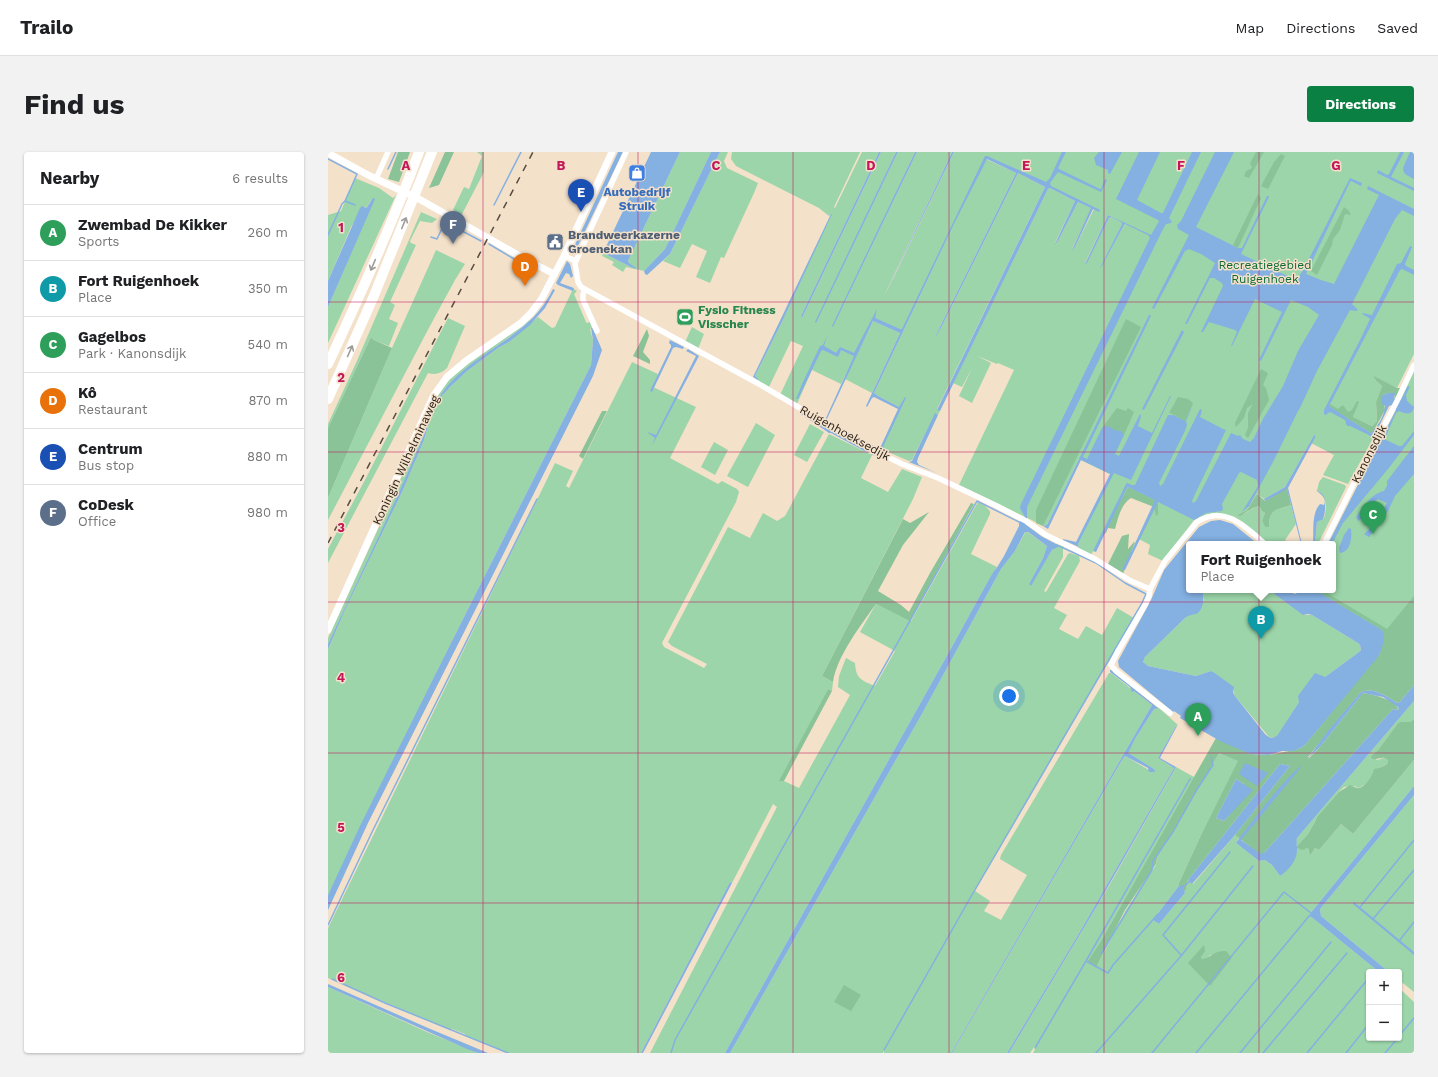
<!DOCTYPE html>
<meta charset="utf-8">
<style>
:root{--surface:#fff;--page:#f2f2f2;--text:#202124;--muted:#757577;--line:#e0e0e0;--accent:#0b8043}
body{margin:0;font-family:"Work Sans",sans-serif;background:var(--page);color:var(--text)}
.controls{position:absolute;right:12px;bottom:12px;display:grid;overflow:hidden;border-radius:4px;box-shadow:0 1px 3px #0004}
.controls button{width:36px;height:36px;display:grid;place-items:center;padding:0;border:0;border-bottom:1px solid var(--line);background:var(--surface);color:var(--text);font:20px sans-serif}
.you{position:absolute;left:681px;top:544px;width:14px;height:14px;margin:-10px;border:3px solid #fff;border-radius:50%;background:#1a73e8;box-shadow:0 0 0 6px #1a73e833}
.badge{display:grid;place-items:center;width:26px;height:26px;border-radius:50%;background:var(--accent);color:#fff;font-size:13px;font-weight:700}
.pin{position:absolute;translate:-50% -33px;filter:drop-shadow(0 1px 2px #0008)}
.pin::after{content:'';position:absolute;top:21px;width:14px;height:12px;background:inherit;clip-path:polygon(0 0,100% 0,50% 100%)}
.popup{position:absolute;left:858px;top:389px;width:150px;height:52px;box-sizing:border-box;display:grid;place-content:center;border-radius:4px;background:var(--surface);filter:drop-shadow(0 1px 3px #0005);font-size:13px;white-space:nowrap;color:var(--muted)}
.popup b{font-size:15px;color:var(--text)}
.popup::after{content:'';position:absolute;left:50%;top:100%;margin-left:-8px;border:8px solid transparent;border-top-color:var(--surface)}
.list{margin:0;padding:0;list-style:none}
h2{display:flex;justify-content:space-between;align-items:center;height:52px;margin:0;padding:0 16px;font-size:17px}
h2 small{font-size:13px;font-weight:400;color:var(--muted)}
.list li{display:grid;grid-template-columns:26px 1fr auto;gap:12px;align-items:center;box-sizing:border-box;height:56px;padding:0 16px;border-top:1px solid var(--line)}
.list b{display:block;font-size:15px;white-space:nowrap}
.list p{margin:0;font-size:13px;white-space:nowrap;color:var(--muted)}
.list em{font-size:13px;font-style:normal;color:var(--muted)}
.map{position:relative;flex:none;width:1086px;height:901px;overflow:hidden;border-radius:4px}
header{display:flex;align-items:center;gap:24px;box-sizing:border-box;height:56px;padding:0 20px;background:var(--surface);border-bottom:1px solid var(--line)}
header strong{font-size:19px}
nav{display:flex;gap:22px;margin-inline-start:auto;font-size:14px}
.intro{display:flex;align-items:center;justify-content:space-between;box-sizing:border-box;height:96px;padding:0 24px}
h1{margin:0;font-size:28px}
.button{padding:10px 18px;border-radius:4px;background:var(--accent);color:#fff;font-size:14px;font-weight:700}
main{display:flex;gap:24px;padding:0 24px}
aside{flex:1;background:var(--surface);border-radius:4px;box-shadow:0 1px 3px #0004}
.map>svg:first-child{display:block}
</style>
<header>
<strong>Trailo</strong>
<nav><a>Map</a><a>Directions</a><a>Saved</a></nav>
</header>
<div class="intro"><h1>Find us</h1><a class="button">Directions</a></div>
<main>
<aside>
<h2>Nearby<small>6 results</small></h2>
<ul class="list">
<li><span class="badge" style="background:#2e9e5b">A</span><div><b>Zwembad De Kikker</b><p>Sports</p></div><em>260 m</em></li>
<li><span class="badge" style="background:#0f9aa8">B</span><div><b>Fort Ruigenhoek</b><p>Place</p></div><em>350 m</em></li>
<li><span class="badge" style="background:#2e9e5b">C</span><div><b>Gagelbos</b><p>Park · Kanonsdijk</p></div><em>540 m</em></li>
<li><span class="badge" style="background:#e8710a">D</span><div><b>Kô</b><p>Restaurant</p></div><em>870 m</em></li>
<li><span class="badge" style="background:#1a4fb4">E</span><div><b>Centrum</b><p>Bus stop</p></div><em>880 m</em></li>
<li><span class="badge" style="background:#5c6f8a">F</span><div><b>CoDesk</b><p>Office</p></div><em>980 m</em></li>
</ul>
</aside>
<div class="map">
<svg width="1086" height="901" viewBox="0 0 1086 901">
<rect width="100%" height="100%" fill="#f4e1ca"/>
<path fill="#9bd5a9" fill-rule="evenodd" d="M149,0H156V20L132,66L125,58L136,35L141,37L154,4Z
M352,0H383L337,97L316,119L298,115L295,120L284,113L286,110L274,104L275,101L307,117V116L301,111L300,109Z
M392,0H400L396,9L399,16L430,31L426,41L396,106L393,105L382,131L368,125L379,99L364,92L352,116L335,109L342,102Z
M404,0H532L506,55L507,56L534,0H551L473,164L474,166L553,0H568L490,166L570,0H587L505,175L589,0H624L555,146L568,121L626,0H1086V202L1069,236L1047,225L1048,229L1054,234L1048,250L1049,269L1044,274L1025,265L1027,261L1022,268L1047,283L1020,332L995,323L1006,303L983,291L988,284L986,283L957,335L936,347L929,342L919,358L909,363C919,363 922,356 931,354L934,359L937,361L934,369L937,375H941C941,357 948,358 963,353L968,372L957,388L962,392H939L918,373L881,363L866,368L835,409L820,402L822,393L811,387L826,355L830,352L800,335L763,403L749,395H751L750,392L784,323L751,307L719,373L716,374L631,333L686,218L670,211L669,212L649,204L663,211L644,251L631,244L644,216L634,235L625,231L720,37L722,36L747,49L727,91L730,89L750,50L764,56L744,97L747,95L766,57L772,59L658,6L574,179L544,168L513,232L484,218L469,252L452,243L475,194L463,189L441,235L426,227V226L430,228V226L427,224L454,170L503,62L501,64L491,56L408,14L403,7ZM780,63L804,75L797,72L796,73L773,115L794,72L793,70L783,65L781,66L759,110L757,111Z
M658,7L688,21L607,185L614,174L690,21L717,35L609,257L612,259L610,263L607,262L584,308L581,309L553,297L578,246L571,255L550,244L546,241L625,74Z
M27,26L51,36L65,46L68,43L0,191V155L36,71L44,47L38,56L36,55L23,75L0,129V63L13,59Z
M93,60L109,67L104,71L92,69L82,89L83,91L88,93L62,150L67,153L61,167L70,171L61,194L46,188L43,185L0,276V272L28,211Z
M108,98L137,112L127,128L103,172L0,368V346L64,196Z
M246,137L249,139L246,142L258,170L259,171L262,170L264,176L262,177L265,188L263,213L137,463L0,743V497L17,458L75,338L96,288L102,267L112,246L122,235L139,219L170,196L181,190L210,165L224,176L227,175L244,139Z
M208,164C189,181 167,195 146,211C138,218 128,225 121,233C112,244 105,255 100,268C98,273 94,279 95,285L75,334L0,492V486L63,349L107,248L120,229L128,222L151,203Z
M120,166L137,174L119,216C113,222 107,223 100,221L0,411V397L38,326Z
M545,169L572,181L544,241L517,227Z
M364,175L376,182L370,197L357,190Z
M304,210L330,222L325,235L368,255L342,306L390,332L394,329L409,337L411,340L408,350L335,489L334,491L336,495L376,516L379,512L344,494L340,490L400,375L422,386L435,361L449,369L457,364L501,282L544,303L533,326L560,340L574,317L594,325L585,347L494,524L505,530L504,539L500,537L452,629H456L471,636L522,543L510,535L511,524L518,506L527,511C528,527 533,528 547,534L567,499L532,480L548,452L583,469L650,350L657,354L662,359V362L643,402L669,415L660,429L626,491L397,901H322L449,655L445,652L404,731L402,730L313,901H180L137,884V882L124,877L122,878L0,826V776L227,311L245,319L238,334L241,336Z
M1086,217V529L993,442L987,438H1005V392H1000L1068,258L1067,255Z
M428,271L447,283L420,335L399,324Z
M482,272L496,280L479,310L466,303Z
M386,290L400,298L387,323L373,315Z
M995,325L1017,333L1018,335L990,392H987L989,370L996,366C999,356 999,344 989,339L991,330Z
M698,379L719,394L715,406L701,432L703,433L724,398L729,395L730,393L737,394L735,397V405L716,439L718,440L740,402L742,401L751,404L752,409L726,456L739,463L731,477L750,487L758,474L774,483L789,456L806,466L647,739L662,749L656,759L673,768L699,723L672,707L673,703L781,521H783L824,553L623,901H556V898L555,901H402L595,560L673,417L687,399Z
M875,438H941L976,463H984L1030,491L1032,493L1033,498L1031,500L997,525L971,550L949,585L947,586L941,585L907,544L905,537L883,519L868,524L820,514L815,510L817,505L856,467L861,463L867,462L876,448Z
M1086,549V567L1084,570L1070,571L1050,598L1043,604L1049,608C1053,607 1057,604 1060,608L1059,612L1054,615L1047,617C1044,625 1038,634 1030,636L1026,634L1016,635L1011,640L987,669L980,682L969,694L968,690L969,686Z
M830,555L850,573L848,574L830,606L846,616L750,783L679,901H624L794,608L797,604L821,618L826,617L799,601L807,587L826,557Z
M891,601L911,609L873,683L851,731L850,735L825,768L831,772L857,741L860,728L865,732L907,683L911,686L908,691L931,709L937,708L944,713L952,724C961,715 968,709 969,696L976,697L980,696L982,704L987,696L991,698L1013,672L1025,682L1086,608V634L981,763L1051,820H1041V886H1071V836L1086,850V901H705L708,895L707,894L702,901H681L781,734L848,615L866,625L773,789L759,810L768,816L798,758L828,713L829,705L854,666ZM874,802L873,805L874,808L880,806L882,803L904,806L882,833L861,811Z
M1086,643V840L1071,828V820H1061L993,764L992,757Z
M0,835L99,880L150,901H0Z"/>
<path fill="#89c397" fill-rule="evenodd" d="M70,0H82L71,30L60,27Z
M117,0H126L111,33L101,36Z
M928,0H936L921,26L916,24L918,19L924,16L922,11Z
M953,2L957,4L940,37L933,34L946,10Z
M930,42L933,46L910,96L905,93Z
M1016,55L1021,59L1023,63L1017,62L1012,78L1005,87L1004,93L989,123L983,119Z
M798,167L813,175L715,374L708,371V358Z
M319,177L321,184L315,200L322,208V212L305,204Z
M43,185L46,188L64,196L0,346V276Z
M933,217L940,221L935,233L938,236L941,248L920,286L917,283L920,276V261L925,252L919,256L916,266L908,275L907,271Z
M1046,224L1069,236H1072L1067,248L1066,241H1060L1055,243L1057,258L1045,280L1043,281L1022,268L1001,254L1002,252L1010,257L1015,253L1020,260L1024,258L1029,249L1031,250L1025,265L1044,274L1049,269L1048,250L1054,234L1048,229Z
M850,245L860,247L865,251L857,269C851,267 847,262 841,261Z
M789,256L798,259L800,256L806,260L796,283L776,275L774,276Z
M274,259H279L255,307L251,304Z
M800,335L827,348L830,352V362L828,364L826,355L803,346C793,352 790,366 787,377L780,376L778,381H775Z
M959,336L963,353C948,358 941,357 941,375H937L934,369L937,361L934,359L931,354L925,356L912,364L909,363L919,358L929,342L937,349Z
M643,351L646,352L582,469L548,452C533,473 509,504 505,530L494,524L575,367L582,371L601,360L575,393L550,439L573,453L581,460L602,421Z
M801,382L800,397L806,390H807L795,422L780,412L794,384Z
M987,438H994L1059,477L1086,444V533L1072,550L1069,551C1058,544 1044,534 1032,541L980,605L981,606L992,595L1035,541C1046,543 1067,547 1071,558L1065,557L937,700L933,703L907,683L962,614L952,612L860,728L857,741L855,734L850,735L851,731L873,683L910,609L891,601L854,666L829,705L828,712L797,758L768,816L759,810L773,789L888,586L922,602L941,603L971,597L977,593L1052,501L1054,478ZM908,627L916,632L904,660L896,669L888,666Z
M500,537L504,539L456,629H451Z
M1086,567V608L1025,682L1013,672L991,698L987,696L982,704L980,696L974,698L969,696V694L980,682L990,664L1011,640L1022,633C1025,634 1029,637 1031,636C1037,635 1045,623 1046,617L1054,615L1059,612L1060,608C1055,603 1050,608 1044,607L1043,604L1050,598L1070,571L1073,570H1083Z
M876,793L877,799L873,805L874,807C884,806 885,798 898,799L904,806L882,834L860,811Z
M516,833L533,843L523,859L506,850Z"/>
<path fill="#84b0e2" d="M290,0H295L247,100L245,99V97Z
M323,0H352L300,109L301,111L308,116L307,117L275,101Z
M383,0H392L342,102L319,123L317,122L316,119L337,97Z
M551,0H553L474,166L473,164Z
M568,0H570L488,171L487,170Z
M587,0H589L505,175L504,174Z
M624,0H626L554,149Z
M734,0H738L730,16L731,17L772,37H773L777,27L779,28L773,40L730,20L722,31L723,34L772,58L771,60L765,57L747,95L744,98L763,56L750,50L730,89L727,92L747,49L722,36L720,37L612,259L609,258L717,35L690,21L614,174L608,184L607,185L688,21L659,7L625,74L546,241L550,244L571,255L577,245L578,246L554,297L550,298L513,279L514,277L549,296L553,294L570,257L546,245L544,246L539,255L538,254L572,181L545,169L498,269V266L526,204L513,198L510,205L495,198L493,199L470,247H468L475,230L492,194L495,193L499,184L496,194L508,201L512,195L526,201L549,157L547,166L572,177H574L657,4H659L718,30L722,26Z
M771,0H794L782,22L780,21V18L768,13L766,6Z
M811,0H832L809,48L833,61H835L864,0H873L841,66L844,70L843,71L838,72L834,79L699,355V365L697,372L713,384L730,393V395L724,398L703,434L701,432L715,406L719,394L700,380H697L687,399L673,417L595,560L402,901H397L626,491L660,429L666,419L668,417L676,404L691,374V371L692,369H694L697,365L692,356L693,352L822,86L820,83L797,72L796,73L774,114L772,116L794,72L793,70L783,65L781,66L759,111L757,112L780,63L823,83L830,71L831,69L830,68L788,47Z
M887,0H906L868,75L910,96H914L939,44H941L940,47L913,102L968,128L974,120L986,97L1022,26L1034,31L1033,34L1023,29L1022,30L978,122L993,128L1006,132L1051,43L1039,37L1040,34L1086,57V64L1074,58L1067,67L1024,152L1030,158L1028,159L1022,158L989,219L972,256L970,259L945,310L921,354L914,360L930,334L929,328L913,320L911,321L894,352L895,357L894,359L878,361L866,368L830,350L797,418L794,417L804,398L827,348L800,335L799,336L768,400L765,399L798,332L799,331L804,333H807L840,263H845L857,269L866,250L858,269L859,273L857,279L831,331L832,334L835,332L872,257L874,258L872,265L895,277L898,278L868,340L864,349L865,351L868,349L903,281L910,284L912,283L915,287L922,290L926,286L935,267L955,234L970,199L991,163L980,155L963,148L933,209L931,208L954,160L927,147L904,194H903L909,180L907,178L881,170L875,180H873L895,134L894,131L886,126H882L859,172H857L887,111L873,102L861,97L857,99L826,157L824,156L861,83L850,77L849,73L853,69Z
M1072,0H1076L1063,25L1086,36V39L1049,21L1050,18L1059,23L1061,22Z
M1082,0H1086V27C1081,24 1075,23 1075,16Z
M45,46L47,47L0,155V129L32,56L34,54L38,56L39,55Z
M503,62H504L454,170L427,224L430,226V228L425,225Z
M1082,94L1084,95L1077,112L1078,114L1086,118V123L1074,117L1072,118L1001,254L1022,268L1043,281C1049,276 1057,262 1057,254L1053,251V246L1055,243L1060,241H1068L1066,244L1067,248L1070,250L1073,248L1079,235L1082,234L1078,243L1079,249L1086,255C1084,264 1078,262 1071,259L1068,261L1057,286L1058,288L1071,294H1074L1086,279V283L1060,317L1015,371L1004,392H1000L1068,258L1067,255L1064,253L1061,254L1045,287L1041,283L1022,274H1019L1017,268L1002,260L1000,261L998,263L996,262V258L1033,186L1042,167L1041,166L1034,162L1035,161L1043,163H1044L1069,112L1073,111Z
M239,109L242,112L245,124L243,126L241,122L238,121L232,131L246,136L245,139L230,133L228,131Z
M225,137L227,138L217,156L202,173L181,190L170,196L139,219L122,235L112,246L102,267L96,288L75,338L17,458L0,497V492C32,423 66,355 95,285C94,278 99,271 101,265C107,253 113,241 122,231C156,195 202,184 225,137Z
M821,163H823L821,168L755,305L759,307L774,276C780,272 782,276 787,278C789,279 791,279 793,279L796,283L787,302L791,304L812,262L813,264L810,274L824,281L842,244H843L803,328L786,321L750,392L751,395L735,388V387L748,390L782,322L753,308L720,377L715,374L719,373Z
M263,176H264L265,177L274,198L265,224L40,671L0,758V743L32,674L137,463L263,213L265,188Z
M854,178L856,180L816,258L814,257Z
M342,188L356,195L355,197L348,195L345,196L324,240L322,239L343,195V193L341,191Z
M360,197L371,204L324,294L327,286L319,280L328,283L368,204L358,199Z
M474,261L541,299L540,301L503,281H501L473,262Z
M607,261L610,263L590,306L589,310L591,313L609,321L558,301L581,310L584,309Z
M986,283L988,284L960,336L974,392H973L959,337L937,349L936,347L957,335Z
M1086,294V322L1067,344L1060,359L1041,385L1036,382L1046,372L1059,351L1050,347L1043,352L1040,362L1030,369L1028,365C1035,355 1044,341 1056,339L1059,334V329Z
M988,338C997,343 997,345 997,354C997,359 997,362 995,367L989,370L987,392H985C986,380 983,362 992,352L996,353C999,345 992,342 988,338Z
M892,368L905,372L930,392H894L890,390L885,392H861V438H875C876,445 876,458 868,462C863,463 860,463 856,467L817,505L815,510L820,514L868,524L883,519L885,520L906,535L905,540L907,544L937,582C941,586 944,587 949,584L971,550L970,544L987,521L997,525L1031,500L1033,498L1032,493L1030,491L984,463L980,462L975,463L941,438H962V440L967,442L975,438H987L1054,478C1058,486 1054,499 1049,506L977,593L971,597L964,599H954L941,603L922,602L892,589L852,566L853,564L846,559L845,560L791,515L790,509L823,448L836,418L871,375L883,369Z
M1021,376L1023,377C1024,385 1023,400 1012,401L1011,396L1016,383Z
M782,518H783L830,556L826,557L807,587L800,601L826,617L827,620H821L820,616L797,604L794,608L624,901H623L824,553L806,539L804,540L802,535L782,520Z
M1086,533V549L969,686C968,690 969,692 969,696C970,707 961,718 952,724L944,713L937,708L931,709L908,691C917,678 963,618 974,614L913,688L933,702L937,700L1065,557L1071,558L1070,555L1055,545L1035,541L992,595L980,606L1000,579L1032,541C1044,534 1058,544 1069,551L1072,550Z
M848,574H849L832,606L848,615L769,754L681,901H679L750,783L846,616L830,606Z
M917,611L940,621L929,634L911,622Z
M952,612L962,614L907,683L864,732L860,728Z
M908,627L925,638L896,669L888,666Z
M1086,634V643L992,757L993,764L1061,820H1051L981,763Z
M402,730L404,731L315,901H313Z
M855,733L857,741L831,772L825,768L850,735Z
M1026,750L1086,800V803L1025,752Z
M0,832L100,876L160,901H150L139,897L0,835Z"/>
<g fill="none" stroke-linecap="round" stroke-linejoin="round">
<path stroke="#84b0e2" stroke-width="1.5" d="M0,7L29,22L17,49L27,53
M60,17L68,0
M166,53L193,0
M0,83L14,52L17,49
M103,85L109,87L117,70L153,89
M161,92L186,107
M544,302L547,303
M854,736L862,729
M1032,755L1086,688
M1045,767L1086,718
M0,773L45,678L209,347
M1071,789L1086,770
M773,802L824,718L825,709L845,680L868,639L885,613L883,605
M853,803L835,783L902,700
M758,809L780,821L785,813L830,762
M1046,820L1049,816
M4,827L57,851L180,901
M1071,884L1086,866
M707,896L758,809L862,627
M556,898L641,748L814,451L818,442L797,431L768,411L729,393
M343,901L347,888L649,349L691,370
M768,901L853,804L925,714
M824,901L956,740L983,761
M868,901L981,764H984
M912,901L1003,790
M935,901L1019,801
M979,901L1040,827
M1018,901L1041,872
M1057,901L1070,886"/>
<path stroke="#fff" stroke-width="5.5" d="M298,0L247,111L250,130L253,135L431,232L533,292L574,312L610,326L669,354L698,369L718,383L767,407L803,429L822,437
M48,27L60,0
M236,104L248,109
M256,138L255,143V148L269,179
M996,392L1023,337L1069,249L1086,213
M842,561L788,519L783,513L790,499L817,453L821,444L822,437L837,409L869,370C896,352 918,375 937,392"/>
<path stroke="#fff" stroke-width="7" d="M0,1L40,23L91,47L197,107L226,122"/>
<path stroke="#fff" stroke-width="7" d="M0,478L106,243L119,225L138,209L193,171L203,161L213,148L236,104L284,0"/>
<path stroke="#fff" stroke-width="10" d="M0,212C33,142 64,72 91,0
M0,247L45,146L104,0"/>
<path stroke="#564c40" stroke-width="1.5" stroke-dasharray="7 7" stroke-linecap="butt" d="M0,391L205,0"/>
</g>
<defs><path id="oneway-shaft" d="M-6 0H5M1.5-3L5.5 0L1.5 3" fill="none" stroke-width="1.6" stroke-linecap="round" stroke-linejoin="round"/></defs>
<g stroke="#9f9b98">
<use href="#oneway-shaft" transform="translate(76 71) rotate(-68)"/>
<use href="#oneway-shaft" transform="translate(45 113) rotate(113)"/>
<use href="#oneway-shaft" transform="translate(22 199) rotate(-66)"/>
</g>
<path fill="none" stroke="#c2185b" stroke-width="1" stroke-opacity="0.55" d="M155,0V901M310,0V901M465,0V901M621,0V901M776,0V901M931,0V901M0,150H1086M0,300H1086M0,450H1086M0,601H1086M0,751H1086"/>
<defs>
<symbol id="shop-square" viewBox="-11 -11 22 22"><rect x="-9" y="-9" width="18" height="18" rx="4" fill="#3f7fe0" stroke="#f4e1ca"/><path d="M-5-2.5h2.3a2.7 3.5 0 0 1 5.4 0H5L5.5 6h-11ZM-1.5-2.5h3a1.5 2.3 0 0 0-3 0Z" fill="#fff"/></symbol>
<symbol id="civic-square" viewBox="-11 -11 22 22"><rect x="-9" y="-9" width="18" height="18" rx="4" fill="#5c6f8a" stroke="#f4e1ca"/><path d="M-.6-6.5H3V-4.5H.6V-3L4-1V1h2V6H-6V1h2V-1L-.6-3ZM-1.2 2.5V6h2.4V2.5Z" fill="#fff"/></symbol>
<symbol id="stadium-square" viewBox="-11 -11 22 22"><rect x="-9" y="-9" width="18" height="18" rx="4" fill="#2e9e5b" stroke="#f4e1ca"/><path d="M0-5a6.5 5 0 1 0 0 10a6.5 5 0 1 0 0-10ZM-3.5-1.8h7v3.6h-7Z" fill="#fff"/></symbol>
</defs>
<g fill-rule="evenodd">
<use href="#shop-square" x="299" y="11" width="20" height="20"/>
<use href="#civic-square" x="217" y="80" width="20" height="20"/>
<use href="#stadium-square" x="347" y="155" width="20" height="20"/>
</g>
<g text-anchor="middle" stroke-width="3" stroke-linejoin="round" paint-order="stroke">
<g font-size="12" font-weight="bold" fill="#366cbe" stroke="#f4e1ca">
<text x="309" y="44">Autobedrijf<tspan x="309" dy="14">Struik</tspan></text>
</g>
<g font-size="12" font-weight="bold" fill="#4e5e75" stroke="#f4e1ca" text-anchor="start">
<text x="240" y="87">Brandweerkazerne<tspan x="240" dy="14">Groenekan</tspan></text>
</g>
<g font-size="12" fill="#0a6935" stroke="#f4e1ca">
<text x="937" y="117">Recreatiegebied<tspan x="937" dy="14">Ruigenhoek</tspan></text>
</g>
<g font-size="12" font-weight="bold" fill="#27864d" stroke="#f4e1ca" text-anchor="start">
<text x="370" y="162">Fysio Fitness<tspan x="370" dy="14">Visscher</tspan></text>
</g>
<g font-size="12" fill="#292119" stroke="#f4e1ca">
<text transform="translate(517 281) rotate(29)" y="4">Ruigenhoeksedijk</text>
<text transform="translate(1041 302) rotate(-63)" y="4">Kanonsdijk</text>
<text transform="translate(78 308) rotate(-65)" y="4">Koningin Wilhelminaweg</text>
</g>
</g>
<g font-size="13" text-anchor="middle" font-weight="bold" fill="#c2185b" stroke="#f4e1ca" stroke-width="3" stroke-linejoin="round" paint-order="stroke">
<text x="78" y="18">A</text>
<text x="233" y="18">B</text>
<text x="388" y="18">C</text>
<text x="543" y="18">D</text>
<text x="698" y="18">E</text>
<text x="853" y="18">F</text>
<text x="1008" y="18">G</text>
<text x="13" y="80">1</text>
<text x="13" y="230">2</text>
<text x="13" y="380">3</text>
<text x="13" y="530">4</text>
<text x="13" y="680">5</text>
<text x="13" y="830">6</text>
</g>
</svg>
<div class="controls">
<button>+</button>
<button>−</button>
</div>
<div class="you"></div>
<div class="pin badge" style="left:870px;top:584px;background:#2e9e5b">A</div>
<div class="pin badge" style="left:933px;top:487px;background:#0f9aa8">B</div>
<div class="popup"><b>Fort Ruigenhoek</b>Place</div>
<div class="pin badge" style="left:1045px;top:382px;background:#2e9e5b">C</div>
<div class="pin badge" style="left:197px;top:134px;background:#e8710a">D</div>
<div class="pin badge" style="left:253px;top:60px;background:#1a4fb4">E</div>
<div class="pin badge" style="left:125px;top:92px;background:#5c6f8a">F</div>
</div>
</main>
